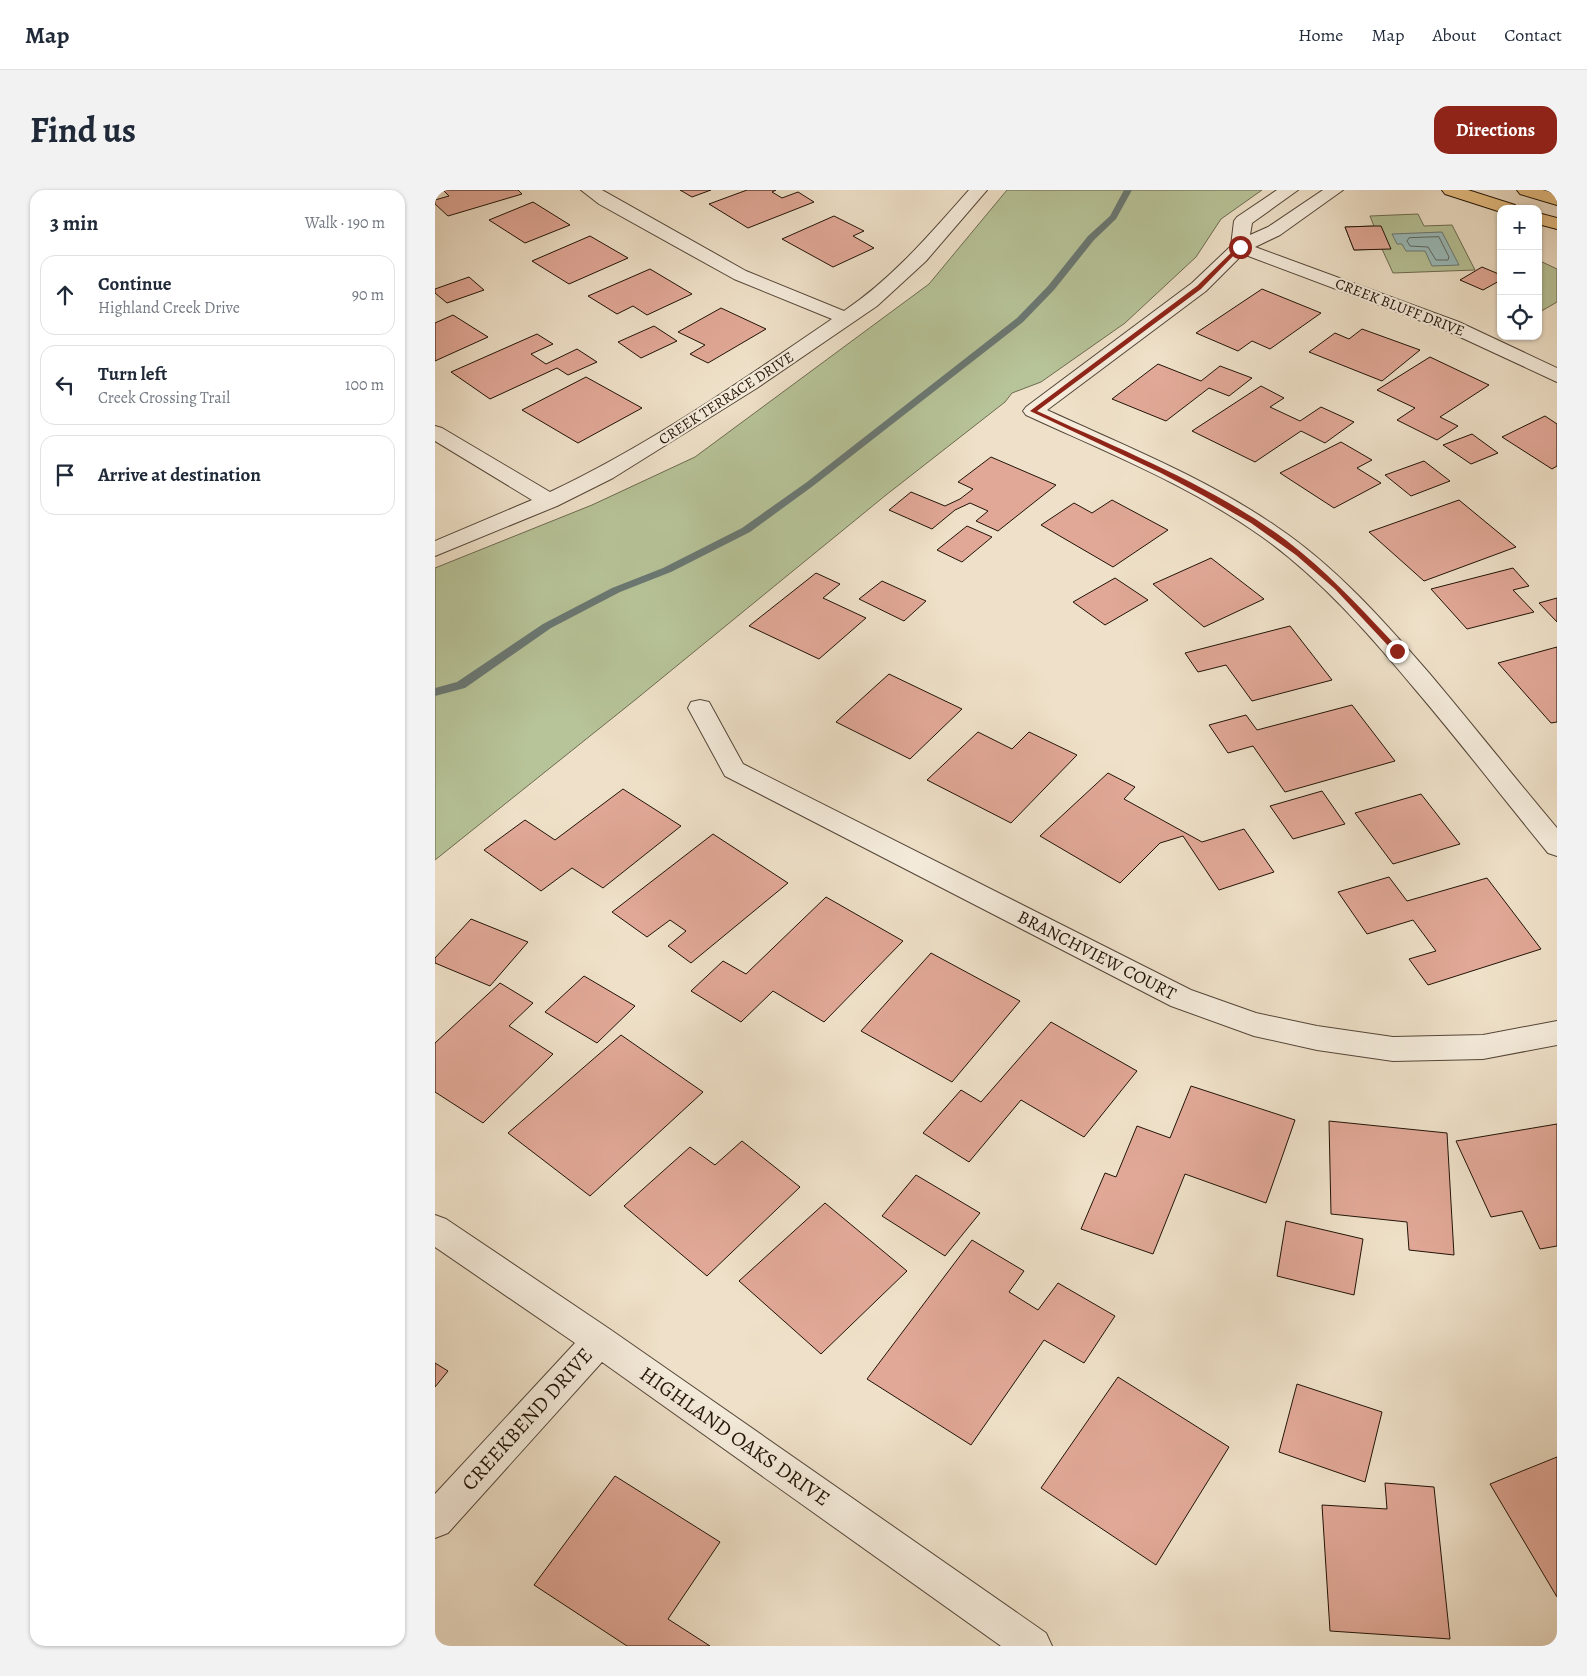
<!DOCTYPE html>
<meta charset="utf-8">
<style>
:root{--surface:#fff;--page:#f2f2f3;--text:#1f2937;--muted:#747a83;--line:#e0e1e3;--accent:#8f2418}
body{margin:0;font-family:Alegreya,serif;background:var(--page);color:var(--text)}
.controls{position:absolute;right:15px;top:15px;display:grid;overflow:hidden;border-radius:10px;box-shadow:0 1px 4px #0004}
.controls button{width:45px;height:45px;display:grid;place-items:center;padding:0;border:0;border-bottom:1px solid var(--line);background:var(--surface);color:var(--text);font:25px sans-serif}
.stop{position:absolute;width:15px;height:15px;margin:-11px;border:4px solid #8f2418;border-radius:50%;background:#fff}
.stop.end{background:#8f2418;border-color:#fff;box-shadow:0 1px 5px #0008}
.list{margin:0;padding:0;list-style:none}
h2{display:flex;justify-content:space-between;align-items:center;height:65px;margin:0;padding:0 20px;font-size:21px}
h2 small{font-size:16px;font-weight:400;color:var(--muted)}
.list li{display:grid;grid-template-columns:32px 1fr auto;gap:15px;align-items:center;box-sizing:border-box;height:80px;margin:0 10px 10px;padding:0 10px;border:1px solid var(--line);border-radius:15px}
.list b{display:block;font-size:19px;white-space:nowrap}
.list p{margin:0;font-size:16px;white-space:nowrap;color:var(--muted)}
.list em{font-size:16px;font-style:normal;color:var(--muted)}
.icon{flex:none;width:28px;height:28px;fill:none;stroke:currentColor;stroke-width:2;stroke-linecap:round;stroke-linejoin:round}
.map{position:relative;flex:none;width:1122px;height:1456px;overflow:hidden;border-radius:15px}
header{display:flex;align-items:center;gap:30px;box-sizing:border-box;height:70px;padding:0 25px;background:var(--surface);border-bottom:1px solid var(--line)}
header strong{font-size:24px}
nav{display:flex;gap:28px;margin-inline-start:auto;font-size:18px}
.intro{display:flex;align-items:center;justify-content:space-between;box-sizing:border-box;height:120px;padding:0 30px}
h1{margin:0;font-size:35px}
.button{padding:12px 22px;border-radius:15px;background:var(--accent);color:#fff;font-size:18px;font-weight:700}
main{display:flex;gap:30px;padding:0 30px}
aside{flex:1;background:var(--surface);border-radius:15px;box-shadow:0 1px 4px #0004}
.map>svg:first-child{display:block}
</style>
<header>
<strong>Map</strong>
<nav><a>Home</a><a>Map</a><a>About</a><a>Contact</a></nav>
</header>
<div class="intro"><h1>Find us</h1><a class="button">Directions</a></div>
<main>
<aside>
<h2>3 min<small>Walk · 190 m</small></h2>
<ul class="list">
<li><svg class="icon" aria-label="ahead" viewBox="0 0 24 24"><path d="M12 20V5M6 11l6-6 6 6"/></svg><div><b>Continue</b><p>Highland Creek Drive</p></div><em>90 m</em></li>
<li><svg class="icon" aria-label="left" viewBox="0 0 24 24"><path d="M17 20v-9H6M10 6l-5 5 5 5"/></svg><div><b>Turn left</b><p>Creek Crossing Trail</p></div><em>100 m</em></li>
<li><svg class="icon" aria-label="arrive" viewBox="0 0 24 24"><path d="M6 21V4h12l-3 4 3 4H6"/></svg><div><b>Arrive at destination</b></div></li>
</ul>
</aside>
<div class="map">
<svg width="1122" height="1456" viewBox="0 0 1122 1456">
<rect width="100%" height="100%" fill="#efe1c9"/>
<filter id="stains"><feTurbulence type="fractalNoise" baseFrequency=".004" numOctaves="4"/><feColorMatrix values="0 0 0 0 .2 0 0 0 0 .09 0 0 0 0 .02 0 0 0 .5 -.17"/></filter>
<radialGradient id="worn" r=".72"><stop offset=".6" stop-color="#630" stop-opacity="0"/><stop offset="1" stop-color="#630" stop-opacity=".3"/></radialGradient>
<path fill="#b7c398" stroke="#6c6b50" d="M572,0H827L786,29L761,67L690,133L606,192L577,203L570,212L451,305L200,510L0,670V378L157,315L260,267L494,94Z
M983,24L989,36L1017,35L1040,80L958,83L947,59L919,60L910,37L939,36L935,26Z
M1103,70L1122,79V112L1103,123Z"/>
<path fill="#9abcbb" stroke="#6a7873" d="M1007,42L1024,75L997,76L990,61H971L967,54H962L957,44Z"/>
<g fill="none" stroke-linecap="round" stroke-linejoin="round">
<path stroke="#5e6861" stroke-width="1" d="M1004,47L1014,67L1013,70H1001L993,57L975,56L972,51L974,48Z"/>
<path fill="#6a7873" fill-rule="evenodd" d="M689,0H697L681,29L659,50L619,100L588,132L378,296L315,342L236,382L185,402L116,438L30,498L0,506V498L22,492L108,434L177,398L228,378L307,338L372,292L582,128L613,96L653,46L675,26Z"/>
</g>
<path fill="#e1a897" stroke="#211307" d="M8,0H83L87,4L13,26L0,14V10L14,6Z
M245,0H276L257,7Z
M312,0H341L337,2L347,8L363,2L379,12L313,38L274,14Z
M98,12L135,35L90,53L54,30Z
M399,26L429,41L418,46L439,58L398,77L347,49Z
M939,36H946L956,59L919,60L910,37Z
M155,46L193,68L134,94L97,71Z
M1047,77L1066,85V90L1048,100L1025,90Z
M215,79L257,104L212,125L198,116L182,124L153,106Z
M34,87L49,100L12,113L0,103V99Z
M827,99L886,123L835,159L817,151L803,161L761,143Z
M286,118L331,139L273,173L255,164L270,155L243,142Z
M18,125L53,147L0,171V133Z
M219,136L242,151L206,168L183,152Z
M927,139L985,160L947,191L874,162L900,143L914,149Z
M102,144L118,154L96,164L111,174L142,159L162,172L133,185L122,178L55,209L16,182Z
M995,167L1054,195L1005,227L1023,236L1002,250L962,230L980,218L942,200Z
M723,174L766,191L785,176L817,188L794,206L774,198L731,231L677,209Z
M151,187L207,218L143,253L87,220Z
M826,196L849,208L835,217L865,231L886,217L919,232L890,253L866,241L820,272L757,241Z
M1110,226L1122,234V276L1117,279L1067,247Z
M1037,244L1063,263L1036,274L1008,255Z
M906,252L937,270L922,278L946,293L899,318L845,283Z
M556,267L621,295L563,341L541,331L553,321L535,313L520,320L497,339L454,320L476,302L510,316L525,309L538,299L523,292Z
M989,271L1015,291L976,306L950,285Z
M677,310L733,340L678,377L606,335L639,313L657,323Z
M1024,310L1081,357L989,391L934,342Z
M532,336L557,347L527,372L502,360Z
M776,368L829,409L769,437L718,394Z
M1078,378L1094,396L1078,400L1099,422L1032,439L996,399Z
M381,383L405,394L388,408L431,428L384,469L314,436Z
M680,388L713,410L670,435L638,412Z
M447,391L491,411L469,431L424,409Z
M1122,408V432L1104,413Z
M855,436L897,490L817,511L791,475L763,482L750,463Z
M1122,457V532L1116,533L1063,473Z
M454,484L527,519L475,569L401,532Z
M917,515L960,571L850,602L818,556L793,563L774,535L811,525L822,540Z
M543,542L577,559L594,542L642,565L576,633L492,590Z
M673,583L700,597L689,609L767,652L809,639L839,682L784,700L748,646L725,653L685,693L605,646Z
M188,599L246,636L168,698L137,678L106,701L49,660L90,630L120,650Z
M887,601L910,634L858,649L835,616Z
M986,604L1025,654L958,674L920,623Z
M278,644L353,693L256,773L233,756L251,741L235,730L212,747L177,722Z
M954,687L972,711L1052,688L1106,759L993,795L974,769L1001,761L978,730L932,744L903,702Z
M391,707L468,751L389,832L338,801L306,832L256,801L288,771L311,784Z
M36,729L93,752L55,796L0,773V768Z
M496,763L585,811L517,892L426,841Z
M149,786L200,816L162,853L110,822Z
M65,793L98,813L74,836L118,864L48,933L0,902V853Z
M616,832L702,881L649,947L586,910L534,972L488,943L526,900L546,912Z
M186,845L268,902L155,1006L73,943Z
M756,896L860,930L831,1013L750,984L718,1064L646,1039L670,983L681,987L702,936L735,948Z
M894,931L1012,943L1019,1065L974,1060L972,1032L896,1024Z
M1122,934V1056L1105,1059L1087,1021L1056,1027L1021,951Z
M307,951L365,997L272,1086L189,1016L255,957L280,975Z
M481,985L545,1023L510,1066L447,1026Z
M390,1013L472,1081L386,1164L304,1091Z
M851,1031L928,1049L919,1105L842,1086Z
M537,1050L589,1081L574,1102L603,1120L623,1093L680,1126L649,1173L609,1150L536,1255L432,1189Z
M0,1173L13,1181L0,1197Z
M683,1187L794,1257L721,1375L606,1298Z
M862,1194L947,1222L930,1292L844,1262Z
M1122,1267V1407L1055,1294Z
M180,1286L285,1352L233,1429L275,1456H192L99,1395Z
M950,1293L999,1297L1015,1449L895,1441L887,1315L952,1319Z"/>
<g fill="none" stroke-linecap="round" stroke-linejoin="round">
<defs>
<path id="street" d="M146,0H167L311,81L409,121C458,88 495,44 534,0H552L491,71L442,116L322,198L178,288L122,316L0,366V351L97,310L0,251V236L7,238L115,302C215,255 306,191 397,129L299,89L164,14Z
M842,0H863L817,33L815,45L833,37L888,0H908L845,45L820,57L1024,132L1122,178V192L1010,140L808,64L771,101L612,220C690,256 771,288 842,337C900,376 948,430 994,483C1037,534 1079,587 1122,638V666L1113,663C1068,608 1025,552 979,498C933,443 885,388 826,346C754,295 671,262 591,225L588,221L591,217L757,93L796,56L799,31L802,27Z
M265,510L274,512L308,574L756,800L821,823L882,836L958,847L1048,845L1122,831V855L1048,869L958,871L882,860L819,846L736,816L290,586L253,518L256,512Z
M0,1025L11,1029L176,1140L611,1443L617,1456H566L167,1172L13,1343L0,1348V1304L140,1153L0,1057Z"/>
<path id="primary" d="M1007,0H1033L1080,15L1083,19H1066V22L1010,4Z
M1082,0H1108L1122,4V15L1085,4Z
M1103,23L1122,28V39L1103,34Z"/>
</defs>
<use href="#street" stroke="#544638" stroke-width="2"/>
<use href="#primary" stroke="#211307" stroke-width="2"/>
<use href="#street" fill="#f5ecdc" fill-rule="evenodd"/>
<use href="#primary" fill="#e8c084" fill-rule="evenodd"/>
</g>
<path fill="#8f2418" d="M803,56L807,57L766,99L602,221C688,261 794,302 867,363C902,392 933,426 964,459V462H959L900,399L861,365L816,333L769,306L726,283L595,221L762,96Z"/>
<g text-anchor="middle" stroke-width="4.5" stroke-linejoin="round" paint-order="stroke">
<g font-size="15" fill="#211307" stroke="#f5ecdc">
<text transform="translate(965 117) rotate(21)" y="5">CREEK BLUFF DRIVE</text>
<text transform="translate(291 208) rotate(-33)" y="5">CREEK TERRACE DRIVE</text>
</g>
<g font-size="18" fill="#211307" stroke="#f5ecdc">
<text transform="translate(662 765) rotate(27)" y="6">BRANCHVIEW COURT</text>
</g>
<g font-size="21" fill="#211307" stroke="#f5ecdc">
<text transform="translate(92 1229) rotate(-48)" y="7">CREEKBEND DRIVE</text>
<text transform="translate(300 1246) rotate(35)" y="7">HIGHLAND OAKS DRIVE</text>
</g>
</g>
<rect width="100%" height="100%" filter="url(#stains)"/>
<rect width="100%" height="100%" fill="url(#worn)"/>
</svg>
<div class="controls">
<button>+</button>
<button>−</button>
<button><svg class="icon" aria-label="locate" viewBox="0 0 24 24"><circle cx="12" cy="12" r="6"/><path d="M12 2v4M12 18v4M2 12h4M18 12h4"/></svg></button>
</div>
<div class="stop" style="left:805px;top:57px"></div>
<div class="stop end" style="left:962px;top:461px"></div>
</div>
</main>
